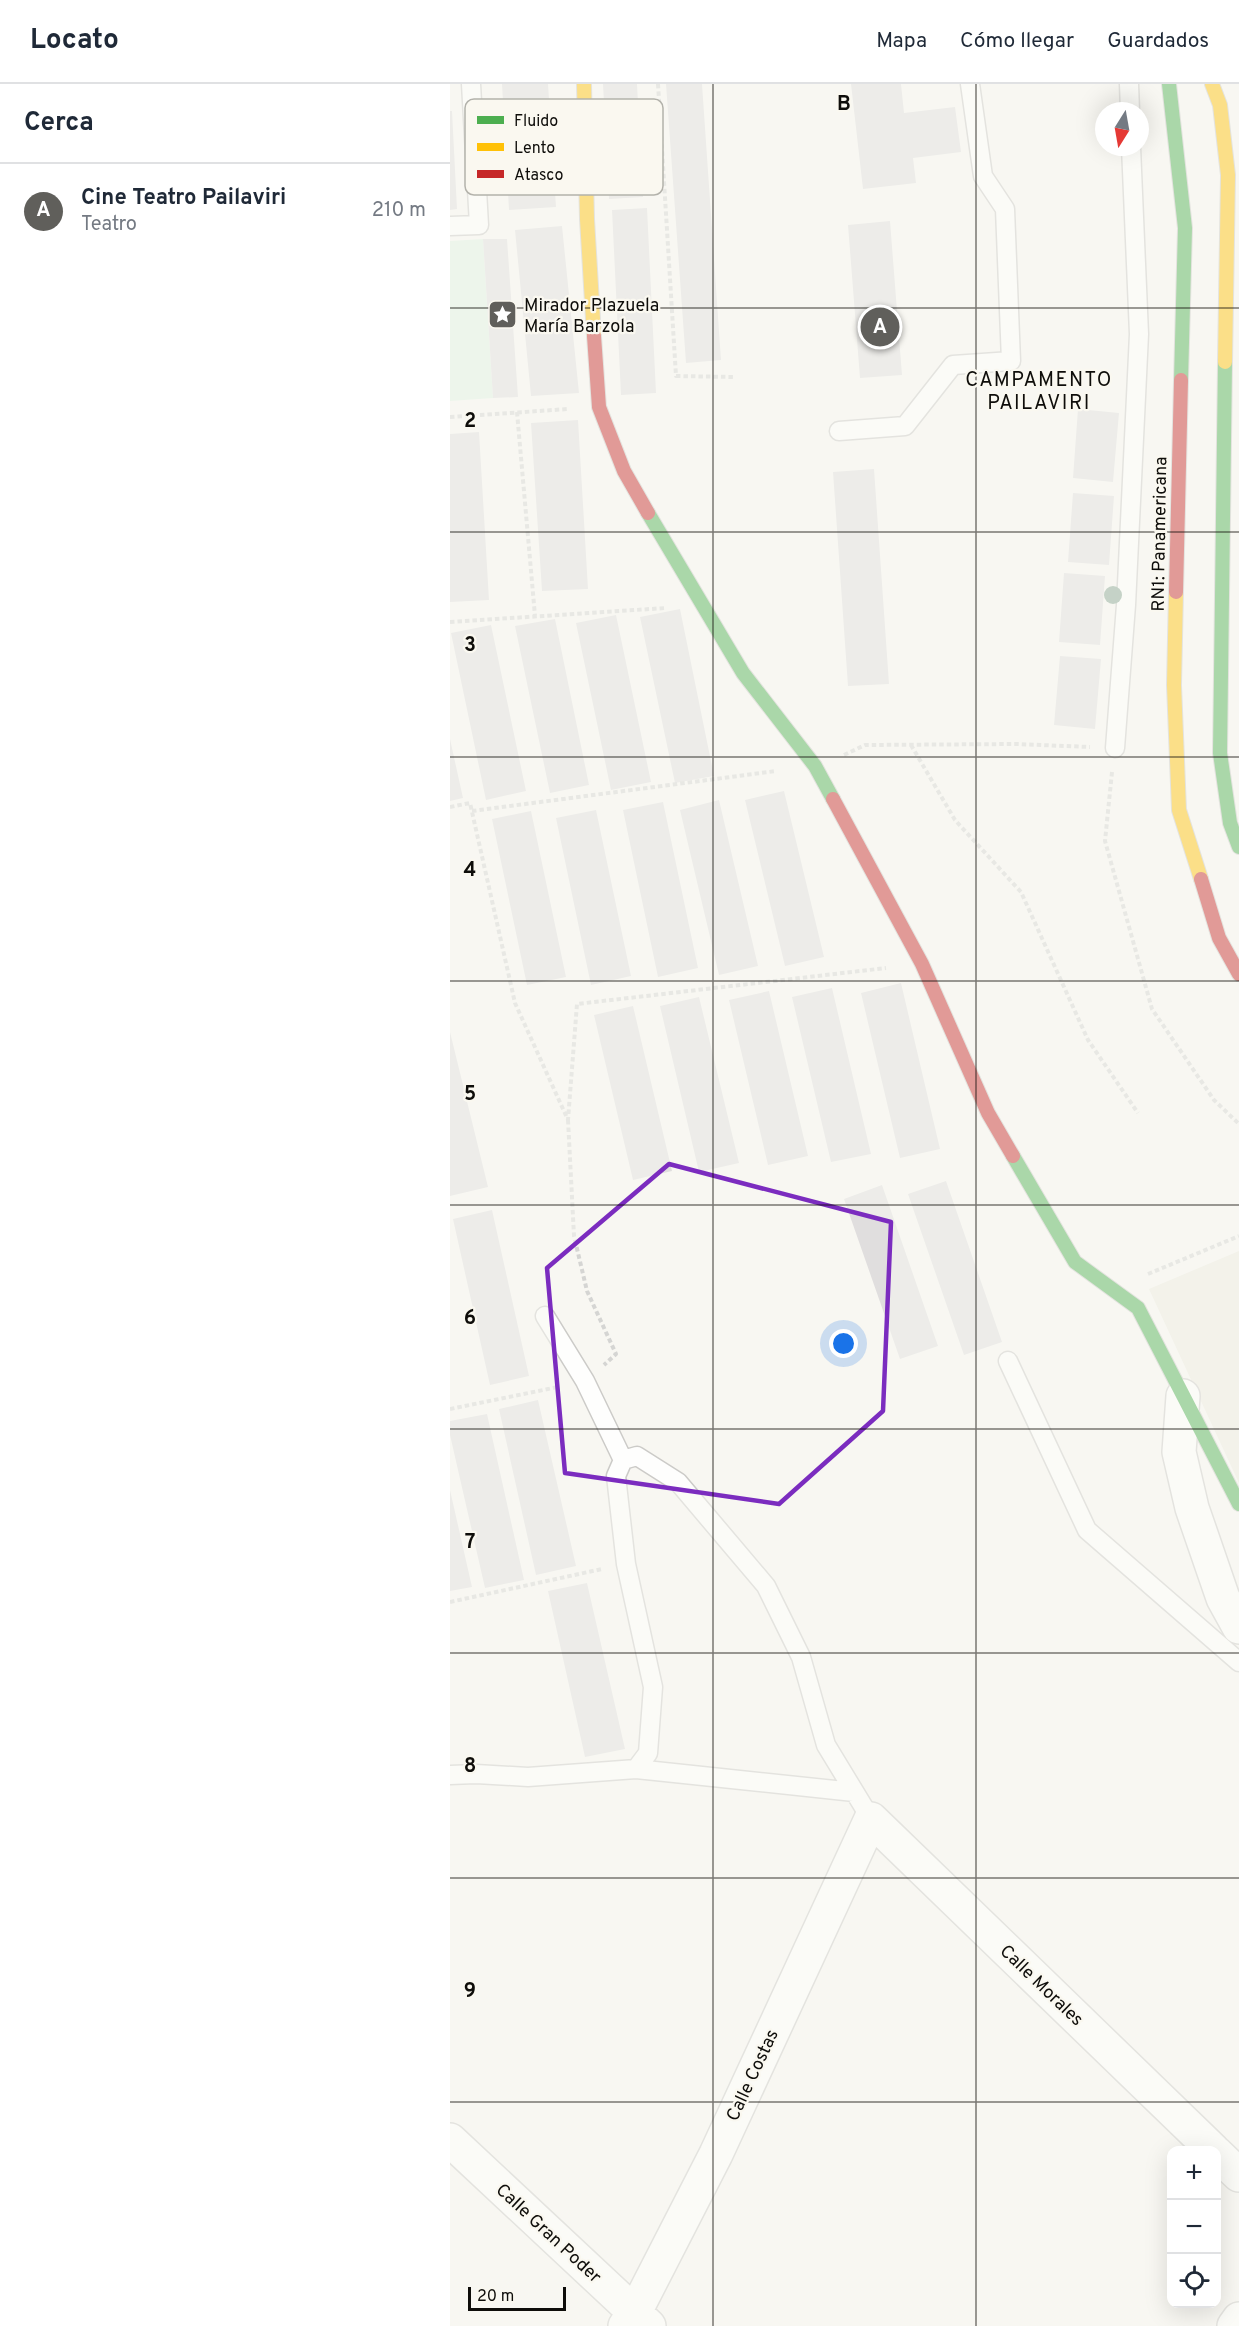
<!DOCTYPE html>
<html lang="es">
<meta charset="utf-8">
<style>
:root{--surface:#fff;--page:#f6f6f7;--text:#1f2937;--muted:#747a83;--line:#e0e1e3;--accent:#605f5b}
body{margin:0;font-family:Overpass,sans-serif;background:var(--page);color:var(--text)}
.controls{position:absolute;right:18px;bottom:18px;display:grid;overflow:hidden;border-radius:12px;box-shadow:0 6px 24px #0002}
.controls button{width:54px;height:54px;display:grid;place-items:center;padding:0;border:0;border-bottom:2px solid var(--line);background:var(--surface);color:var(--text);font:30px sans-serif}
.compass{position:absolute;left:645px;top:18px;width:54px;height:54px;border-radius:50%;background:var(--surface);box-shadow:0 6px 24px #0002;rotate:191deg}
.scale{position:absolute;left:18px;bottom:15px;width:98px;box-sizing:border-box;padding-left:6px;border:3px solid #0e0d0a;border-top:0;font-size:16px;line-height:21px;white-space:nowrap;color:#0e0d0a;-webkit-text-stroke:4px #faf8f0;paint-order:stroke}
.you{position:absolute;left:394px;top:1260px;width:21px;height:21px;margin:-15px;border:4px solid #fff;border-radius:50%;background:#1a73e8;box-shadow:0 0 0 9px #1a73e833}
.badge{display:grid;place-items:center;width:39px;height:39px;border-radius:50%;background:var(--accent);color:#fff;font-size:20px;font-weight:700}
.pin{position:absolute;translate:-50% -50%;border:3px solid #fff;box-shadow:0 2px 6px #0006}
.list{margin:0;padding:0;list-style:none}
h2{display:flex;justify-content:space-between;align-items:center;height:78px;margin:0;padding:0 24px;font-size:26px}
h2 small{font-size:20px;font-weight:400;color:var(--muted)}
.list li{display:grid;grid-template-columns:39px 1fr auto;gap:18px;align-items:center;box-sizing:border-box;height:96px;padding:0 24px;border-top:2px solid var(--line)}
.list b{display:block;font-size:22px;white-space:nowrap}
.list p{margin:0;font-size:20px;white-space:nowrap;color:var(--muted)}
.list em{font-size:20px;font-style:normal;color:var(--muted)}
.icon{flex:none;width:33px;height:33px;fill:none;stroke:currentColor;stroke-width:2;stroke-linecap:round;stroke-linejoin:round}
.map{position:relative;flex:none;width:789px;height:2242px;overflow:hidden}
header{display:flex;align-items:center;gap:36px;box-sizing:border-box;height:84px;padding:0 30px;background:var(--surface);border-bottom:2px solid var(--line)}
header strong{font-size:28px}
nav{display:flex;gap:33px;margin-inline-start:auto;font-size:21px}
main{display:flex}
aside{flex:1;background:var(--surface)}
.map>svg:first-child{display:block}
</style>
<header>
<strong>Locato</strong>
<nav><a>Mapa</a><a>Cómo llegar</a><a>Guardados</a></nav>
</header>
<main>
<aside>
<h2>Cerca<small></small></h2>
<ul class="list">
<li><span class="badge">A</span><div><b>Cine Teatro Pailaviri</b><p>Teatro</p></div><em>210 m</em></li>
</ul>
</aside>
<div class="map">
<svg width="789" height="2242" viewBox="0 0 789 2242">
<rect width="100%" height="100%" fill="#f8f7f2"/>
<path fill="#edeae0" d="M789,1167V1399L699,1205Z"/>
<path fill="#e0f2e3" d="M33,155L43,314L0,317V157Z"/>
<path fill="#e0dede" d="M52,0H98L106,123L59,126Z
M153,0H187L193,113L159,115Z
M216,0H252L271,276L236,279Z
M401,0H451L454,29L505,23L511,68L463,74L466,99L413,105Z
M0,27H2L7,125L0,126Z
M197,124L206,309L171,311L162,126Z
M440,137L452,291L410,294L398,141Z
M112,142L129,309L81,312L65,146Z
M33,155H57L68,313L43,314Z
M628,325L669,329L663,398L623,394Z
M128,336L138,505L92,507L81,339Z
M29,348L39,516L0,518V350Z
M424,385L439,600L398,602L383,388Z
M623,409L664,412L659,481L618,478Z
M614,489L655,492L650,561L609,558Z
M230,525L264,692L225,699L190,533Z
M166,531L201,698L161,706L126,539Z
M105,535L139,701L100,709L65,542Z
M41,541L76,707L36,716L1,549Z
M610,572L651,575L645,645L604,641Z
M0,655L13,714L0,717Z
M334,707L374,873L335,882L295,716Z
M269,716L308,882L269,891L230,726Z
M213,718L248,884L208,893L173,726Z
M146,726L181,892L141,901L106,734Z
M81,727L116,893L77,901L42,735Z
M451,899L490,1065L450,1074L411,909Z
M382,904L421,1070L381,1078L342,913Z
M319,907L358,1072L318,1081L279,916Z
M249,913L289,1079L249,1088L210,922Z
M183,922L222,1087L183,1096L144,931Z
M0,948L38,1103L0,1112Z
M496,1097L552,1258L514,1271L458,1110Z
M432,1101L488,1262L450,1275L394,1115Z
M42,1126L79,1292L40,1301L3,1135Z
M88,1316L126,1482L86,1491L49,1325Z
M37,1330L74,1496L35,1504L0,1351V1337Z
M0,1406L22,1503L0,1507Z
M137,1499L175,1665L135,1673L98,1507Z"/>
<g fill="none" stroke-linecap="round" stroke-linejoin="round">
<defs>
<path id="lane" d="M679,0L680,27
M0,142L29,141L21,0
M389,347L455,342L503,281L561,277L555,125L533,92L520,0
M665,664L676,521L689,250L681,63
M95,1232L135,1297L173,1376
M558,1277L637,1446L789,1578
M186,1685L404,1708
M0,1691L26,1690L78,1693L186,1685L198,1669L203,1603L176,1480L166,1392L173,1376L187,1372L228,1398L316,1502L351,1573L376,1661L421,1735"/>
<path id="street" d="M733,1312L729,1368L742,1424L773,1514L789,1543
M0,2056L199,2242
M766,2069L789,2091
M175,2242L184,2230L266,2070L421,1735L763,2066
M784,2242L789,2235"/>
<path id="fast" d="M719,0L735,144L731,296
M775,278L770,669L780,739L789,763
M198,429L293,589L365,682L383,715
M563,1072L625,1178L688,1224L789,1420"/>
<path id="slow" d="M134,0L137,135L144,252
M762,0L770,21L778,91L775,278
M726,508L724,601L729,726L751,795"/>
<path id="jam" d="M144,252L149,323L174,387L198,429
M726,508L731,296
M383,715L472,880L538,1029L563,1072
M751,795L769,854L789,890"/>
</defs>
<use href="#lane" stroke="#cccbc8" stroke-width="21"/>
<use href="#street" stroke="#cccbc8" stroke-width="36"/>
<use href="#fast" stroke="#cccbc8" stroke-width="16"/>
<use href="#slow" stroke="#cccbc8" stroke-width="16"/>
<use href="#jam" stroke="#cccbc8" stroke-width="16"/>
<path stroke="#d5d5d3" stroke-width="4" stroke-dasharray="4.5 3" stroke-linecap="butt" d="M208,0L226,292L285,293
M67,328L85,532
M0,333L118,325
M0,538L216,524
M461,661L505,736L571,808L638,956L688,1029
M394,671L415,661L566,660L640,663
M662,688L655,757L702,925L764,1016L789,1040
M0,723L20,719L65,919L118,1036L127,920L436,884
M22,727L326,687
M118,1036L124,1152L137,1207L166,1270L154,1281
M698,1190L789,1152
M0,1325L108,1303
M0,1518L152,1485"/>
<use href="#lane" stroke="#fefefd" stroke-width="18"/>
<use href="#street" stroke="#fefefd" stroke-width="33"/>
<use href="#fast" stroke="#4caf50" stroke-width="14"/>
<use href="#slow" stroke="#ffc107" stroke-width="14"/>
<use href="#jam" stroke="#c62828" stroke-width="14"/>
</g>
<circle fill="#87a592" cx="663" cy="511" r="9"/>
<path d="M0 0H789V2242H0ZM219,1080L441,1138L433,1327L329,1420L115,1389L97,1184Z" fill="#f8f7f2" fill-opacity=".55" fill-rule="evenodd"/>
<path fill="none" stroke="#7b2cbf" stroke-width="4.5" stroke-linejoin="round" d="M219,1080L441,1138L433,1327L329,1420L115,1389L97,1184Z"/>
<path fill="none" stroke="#0e0d0a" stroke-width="1.5" stroke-opacity="0.55" d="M263,0V2242M526,0V2242M0,224H789M0,448H789M0,673H789M0,897H789M0,1121H789M0,1345H789M0,1569H789M0,1794H789M0,2018H789"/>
<defs>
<symbol id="sight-square" viewBox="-11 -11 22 22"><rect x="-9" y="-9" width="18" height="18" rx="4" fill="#605f5b" stroke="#faf8f0"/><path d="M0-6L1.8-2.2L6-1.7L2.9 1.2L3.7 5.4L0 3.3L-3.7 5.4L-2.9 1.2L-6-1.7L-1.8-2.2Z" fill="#fff"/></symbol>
</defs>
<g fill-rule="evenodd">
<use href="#sight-square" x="36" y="214" width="33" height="33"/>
</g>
<g text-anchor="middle" stroke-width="4.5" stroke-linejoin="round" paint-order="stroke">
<g font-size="18" fill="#0e0d0a" stroke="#faf8f0" text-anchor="start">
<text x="74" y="227">Mirador Plazuela<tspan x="74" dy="21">María Barzola</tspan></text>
</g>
<g font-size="18" fill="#0e0d0a" stroke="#faf8f0">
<text transform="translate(709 450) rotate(-89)" y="6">RN1: Panamericana</text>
<text transform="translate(592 1901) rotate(44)" y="6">Calle Morales</text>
<text transform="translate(302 1991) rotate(-65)" y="6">Calle Costas</text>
<text transform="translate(99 2149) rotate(43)" y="6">Calle Gran Poder</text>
</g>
<g font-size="20" letter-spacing="1.5" fill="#0e0d0a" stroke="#faf8f0">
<text x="589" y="302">CAMPAMENTO<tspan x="589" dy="23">PAILAVIRI</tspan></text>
</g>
</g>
<rect x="15" y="15" width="198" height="96" rx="9" fill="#faf8f0" stroke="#b3b2ab" stroke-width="1.5"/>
<rect x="27" y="32" width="27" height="8" fill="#4caf50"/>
<rect x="27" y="59" width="27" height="8" fill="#ffc107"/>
<rect x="27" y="86" width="27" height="8" fill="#c62828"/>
<g font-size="16" fill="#0e0d0a">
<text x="64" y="42">Fluido</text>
<text x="64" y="69">Lento</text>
<text x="64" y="96">Atasco</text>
</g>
<g font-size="20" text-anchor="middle" font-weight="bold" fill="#0e0d0a" stroke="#faf8f0" stroke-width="4.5" stroke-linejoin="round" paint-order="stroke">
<text x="394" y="26">B</text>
<text x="20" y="343">2</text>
<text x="20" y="567">3</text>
<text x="20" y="792">4</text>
<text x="20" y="1016">5</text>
<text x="20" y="1240">6</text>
<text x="20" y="1464">7</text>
<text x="20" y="1688">8</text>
<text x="20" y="1913">9</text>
</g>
</svg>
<div class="controls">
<button>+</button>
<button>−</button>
<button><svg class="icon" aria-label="locate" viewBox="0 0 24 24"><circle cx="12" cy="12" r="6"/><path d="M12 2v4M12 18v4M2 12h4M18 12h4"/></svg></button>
</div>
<svg class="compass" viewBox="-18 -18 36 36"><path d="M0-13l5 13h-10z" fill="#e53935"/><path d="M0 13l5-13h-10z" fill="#747a83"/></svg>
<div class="scale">20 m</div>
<div class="you"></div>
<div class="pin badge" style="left:430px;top:243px">A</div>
</div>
</main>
